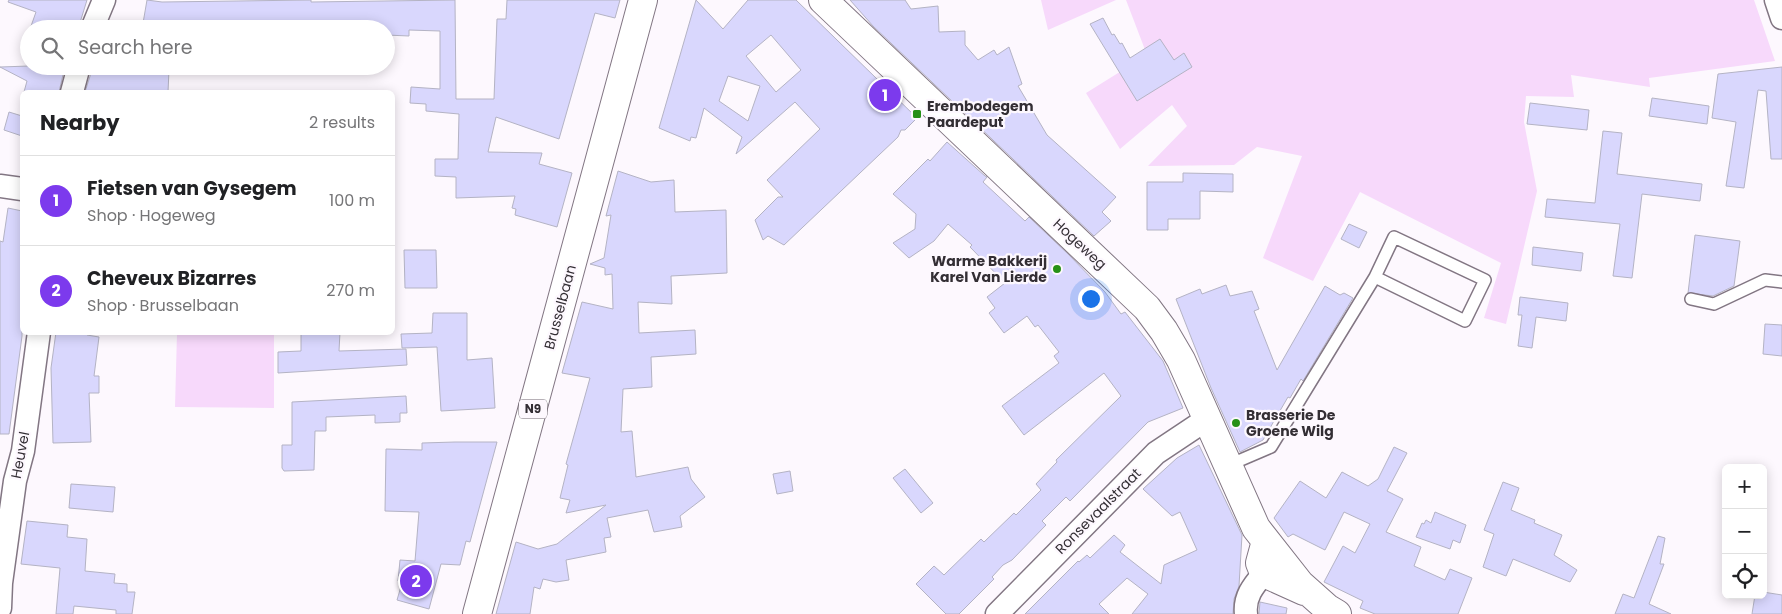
<!DOCTYPE html>
<meta charset="utf-8">
<style>
:root{--surface:#fff;--page:#f6f6f6;--text:#202124;--muted:#757577;--line:#e0e0e0;--accent:#7c3aed}
body{margin:0;font-family:Poppins,sans-serif;background:var(--page);color:var(--text)}
.controls{position:absolute;right:15px;bottom:15px;display:grid;overflow:hidden;border-radius:8px;box-shadow:0 2px 12px #0003}
.controls button{width:45px;height:45px;display:grid;place-items:center;padding:0;border:0;border-bottom:1px solid var(--line);background:var(--surface);color:var(--text);font:25px sans-serif}
.you{position:absolute;left:1090px;top:298px;width:18px;height:18px;margin:-12px;border:4px solid #fff;border-radius:50%;background:#1a73e8;box-shadow:0 0 0 8px #1a73e833}
.badge{display:grid;place-items:center;width:32px;height:32px;border-radius:50%;background:var(--accent);color:#fff;font-size:16px;font-weight:700}
.pin{position:absolute;translate:-50% -50%;border:2px solid #fff;box-shadow:0 1px 5px #0006}
.list{margin:0;padding:0;list-style:none}
h2{display:flex;justify-content:space-between;align-items:center;height:65px;margin:0;padding:0 20px;font-size:21px}
h2 small{font-size:16px;font-weight:400;color:var(--muted)}
.list li{display:grid;grid-template-columns:32px 1fr auto;gap:15px;align-items:center;box-sizing:border-box;height:90px;padding:0 20px;border-top:1px solid var(--line)}
.list b{display:block;font-size:19px;white-space:nowrap}
.list p{margin:0;font-size:16px;white-space:nowrap;color:var(--muted)}
.list em{font-size:16px;font-style:normal;color:var(--muted)}
.icon{flex:none;width:28px;height:28px;fill:none;stroke:currentColor;stroke-width:2;stroke-linecap:round;stroke-linejoin:round}
.map{position:relative;flex:none;width:1782px;height:614px;overflow:hidden}
.search{position:absolute;background:var(--surface);box-shadow:0 2px 12px #0003;left:20px;top:20px;width:375px;height:55px;display:flex;align-items:center;gap:12px;box-sizing:border-box;padding:0 18px;border-radius:28px;color:var(--muted);font-size:19px}
.panel{position:absolute;background:var(--surface);box-shadow:0 2px 12px #0003;left:20px;top:90px;width:375px;height:245px;border-radius:8px}
.map>svg:first-child{display:block}
</style>
<div class="map">
<svg width="1782" height="614" viewBox="0 0 1782 614">
<rect width="100%" height="100%" fill="#fdf8fe"/>
<path fill="#f7d9fb" d="M1041,0H1116L1048,30Z
M1126,0H1754L1775,61L1649,78L1650,87L1571,75L1574,97L1526,96L1524,122L1537,191L1506,324L1484,318L1501,263L1360,192L1313,281L1263,258L1302,156L1257,147L1234,165L1148,166L1187,126L1172,105L1120,149L1086,93L1147,55Z
M177,333H274V408L175,407Z"/>
<path fill="#d9d7fd" stroke="#b4b3c4" fill-rule="evenodd" d="M9,0H87L78,29H30L36,12L8,2Z
M147,0L162,2L311,0V2L455,0L456,99H494L497,19H506L507,0H620L615,18L595,13L559,139L496,117L488,152L542,153L539,164L572,173L557,227L515,215L516,209L512,208L515,196L456,198V177L435,176V159H458L459,114L426,111V104L410,103L411,87L440,89V31L409,30V36L386,35V29H142Z
M696,0L723,29L748,0H796L917,118L905,130H901L898,137L784,245L768,236L763,240L755,220L778,197H783L767,180L820,129L795,102L736,154L742,137L704,108L696,138L691,137L690,141L659,128ZM771,35L801,70L776,92L746,56ZM728,76L760,86L748,121L719,101Z
M850,0H905L911,9L938,6L939,32L965,31V45L978,60L994,50L997,55L1009,47L1022,84L1018,86L1047,135L1116,197L1102,212L1111,221L1094,236L873,26Z
M1103,18L1112,35L1114,34L1120,44L1122,43L1130,58L1160,39L1174,60L1184,53L1192,67L1137,101L1090,24Z
M29,66H65L59,92H24L27,81L0,67Z
M117,67L169,70L168,92L116,91V92H85L92,70L117,71Z
M1782,67V159H1771L1766,91L1758,90L1744,188L1726,186L1736,122L1712,118L1718,74Z
M1652,98L1709,106L1707,124L1649,116Z
M1530,103L1589,110L1587,130L1527,124Z
M9,112L22,116V136L4,130Z
M1603,131L1622,133L1617,174L1702,184L1700,201L1642,194L1632,278L1613,276L1620,224L1545,217L1547,199L1595,203Z
M947,142L985,176L987,177L983,182L1025,221L1029,217L1068,254L1105,292L1121,314L1125,312L1163,361L1183,408L1148,422L1070,501L1066,497L1042,521L1046,525L1012,560L1003,565L992,577L994,579L959,614H946L916,584L934,566L944,575L981,539L984,542L1014,513L1016,515L1041,490L1036,484L1057,462L1056,460L1121,396L1104,373L1024,435L1002,406L1059,363L1054,356L1059,352L1038,325L1035,327L1027,316L1004,333L989,313L995,308L987,297L1005,283L970,247L972,245L948,224L934,241L909,258L893,243L915,229L916,214L893,194L928,159L930,161Z
M618,171L651,182L674,180L675,212L726,210L727,273L671,276L672,304L638,302L639,333L695,330L696,354L651,357L652,387L623,389L621,432L632,431L636,477L688,467L691,479L705,497L680,516L682,527L654,532L648,510L607,518L611,537L604,538L606,552L566,560L569,580L556,582L543,579L540,589L534,587L530,614H496L516,542L538,549L557,544L606,505L566,513L570,500L560,498L568,465L566,464L590,378L562,373L582,302L613,309L612,274L605,275V268L590,264L604,258L611,215L606,216Z
M1183,173L1233,174V192L1200,191V219H1168V230H1147V182H1183Z
M8,208L22,211V336L9,434H0V241L3,242Z
M1349,224L1367,232L1359,248L1341,239Z
M1695,235L1740,241L1734,286L1713,296L1688,293Z
M1533,247L1583,253L1581,271L1532,265Z
M404,250H436L437,288H405Z
M1226,285L1230,296L1252,291L1259,309L1254,311L1277,370L1325,286L1340,295L1344,293L1353,298L1303,381L1301,379L1290,398L1288,397L1263,440L1240,452L1211,388L1176,299L1200,289L1202,294Z
M1520,297L1568,303L1566,321L1536,317L1532,348L1518,346L1522,315H1518Z
M433,313H467V360L492,358L495,408L441,411L437,347L402,348L401,334L432,333Z
M1765,324L1782,325V356L1763,354Z
M56,332H87V335L99,337L94,376H99V393H89L91,442L53,443L51,368Z
M301,332H340L339,351L406,349L407,365L278,373V352L301,351Z
M406,396L407,413H400V422L375,423V415L326,417V431H315L314,470L284,471L282,468V445H292V402Z
M455,442H497L470,542L466,541L460,565L441,564L429,609L397,600L402,583L398,581L400,560L415,561L419,512L385,511L386,449L422,450V443Z
M1199,445L1242,535L1239,586L1234,599L1233,614H1132L1148,594L1127,578L1099,604L1109,614H1025L1078,561L1079,562L1087,555L1090,558L1114,535L1125,545L1120,552L1161,584L1164,565L1197,550L1180,512L1172,516L1143,489L1177,458Z
M1394,447L1407,453L1387,491L1403,499L1386,532L1421,547L1414,566L1445,580L1450,569L1472,578L1458,614H1375L1360,608L1363,601L1324,582L1343,546L1355,553L1370,524L1344,512L1325,550L1293,534L1288,537L1274,518L1300,481L1326,498L1342,472L1368,486L1378,479Z
M905,469L933,503L921,513L893,478Z
M790,471L793,491L777,494L773,474Z
M1503,482L1519,488L1511,510L1535,520L1534,523L1562,535L1554,555L1577,570L1570,582L1513,559L1506,576L1483,567L1494,534L1484,530Z
M71,484L115,487L113,512L69,508Z
M1435,512L1466,525L1460,543L1453,540L1450,549L1416,537L1422,523L1424,524L1426,520L1431,523Z
M27,521L68,525L67,537L87,539L85,571L115,574L114,583L127,584V592H135L132,614H116V610L74,606L73,614H56L60,568L21,564Z
M1658,536L1665,538L1660,564H1664L1649,604L1671,614H1615L1623,594L1634,598Z
M1763,592L1782,595V614H1752L1755,595H1763Z
M1260,602L1287,608L1286,614H1259Z"/>
<g fill="none" stroke-linecap="round" stroke-linejoin="round">
<defs>
<path id="service" d="M1394,237L1485,280L1465,321L1375,277Z
M1691,299L1714,304L1765,280L1782,282
M1229,465L1271,447L1375,277"/>
<path id="minor" d="M1776,0L1782,18
M92,29L104,0
M72,92L79,66
M0,186L22,189
M0,608L1,583L15,481L23,451L39,332
M997,614L1156,453L1207,419
M1246,614C1244,597 1253,586 1264,573"/>
<path id="tertiary" d="M823,0L1147,308L1164,331L1181,360L1256,528L1300,584L1327,608L1337,614
M1266,541L1260,563L1264,573L1304,591"/>
<path id="primary" d="M477,614L643,0"/>
</defs>
<use href="#service" stroke="#827683" stroke-width="14"/>
<use href="#minor" stroke="#827683" stroke-width="25"/>
<use href="#tertiary" stroke="#827683" stroke-width="30"/>
<use href="#primary" stroke="#827683" stroke-width="30"/>
<use href="#service" stroke="#fff" stroke-width="11"/>
<use href="#minor" stroke="#fff" stroke-width="22"/>
<use href="#tertiary" stroke="#fff" stroke-width="28"/>
<use href="#primary" stroke="#fff" stroke-width="28"/>
</g>
<g fill="#279117" stroke="#fdf8fe" stroke-width="2">
<rect x="912" y="109" width="10" height="10" rx="2.5"/>
<circle cx="1057" cy="269" r="5"/>
<circle cx="1236" cy="423" r="5"/>
</g>
<g text-anchor="middle" stroke-width="4.5" stroke-linejoin="round" paint-order="stroke">
<rect fill="#fdf8fe" stroke="#706b71" stroke-width="1" x="519" y="399.5" width="28" height="19" rx="4"/>
<g font-size="12" font-weight="bold" fill="#332e34">
<text x="533" y="413">N9</text>
</g>
<g font-size="14" font-weight="bold" fill="#332e34" stroke="#fdf8fe" text-anchor="start">
<text x="927" y="111">Erembodegem<tspan x="927" dy="16">Paardeput</tspan></text>
<text x="1047" y="266" text-anchor="end">Warme Bakkerij<tspan x="1047" dy="16">Karel Van Lierde</tspan></text>
<text x="1246" y="420">Brasserie De<tspan x="1246" dy="16">Groene Wilg</tspan></text>
</g>
<g font-size="14" fill="#332e34" stroke="#fdf8fe">
<text transform="translate(1080 244) rotate(43)" y="5">Hogeweg</text>
<text transform="translate(560 307) rotate(-75)" y="5">Brusselbaan</text>
<text transform="translate(20 455) rotate(-79)" y="5">Heuvel</text>
<text transform="translate(1098 511) rotate(-45)" y="5">Ronsevaalstraat</text>
</g>
</g>
</svg>
<div class="controls">
<button>+</button>
<button>−</button>
<button><svg class="icon" aria-label="locate" viewBox="0 0 24 24"><circle cx="12" cy="12" r="6"/><path d="M12 2v4M12 18v4M2 12h4M18 12h4"/></svg></button>
</div>
<div class="you"></div>
<div class="pin badge" style="left:885px;top:95px">1</div>
<div class="pin badge" style="left:416px;top:581px">2</div>
<div class="search"><svg class="icon" aria-label="search" viewBox="0 0 24 24"><circle cx="10" cy="10" r="6"/><path d="M15 15l6 6"/></svg>Search here</div>
<section class="panel">
<h2>Nearby<small>2 results</small></h2>
<ul class="list">
<li><span class="badge">1</span><div><b>Fietsen van Gysegem</b><p>Shop · Hogeweg</p></div><em>100 m</em></li>
<li><span class="badge">2</span><div><b>Cheveux Bizarres</b><p>Shop · Brusselbaan</p></div><em>270 m</em></li>
</ul>
</section>
</div>
